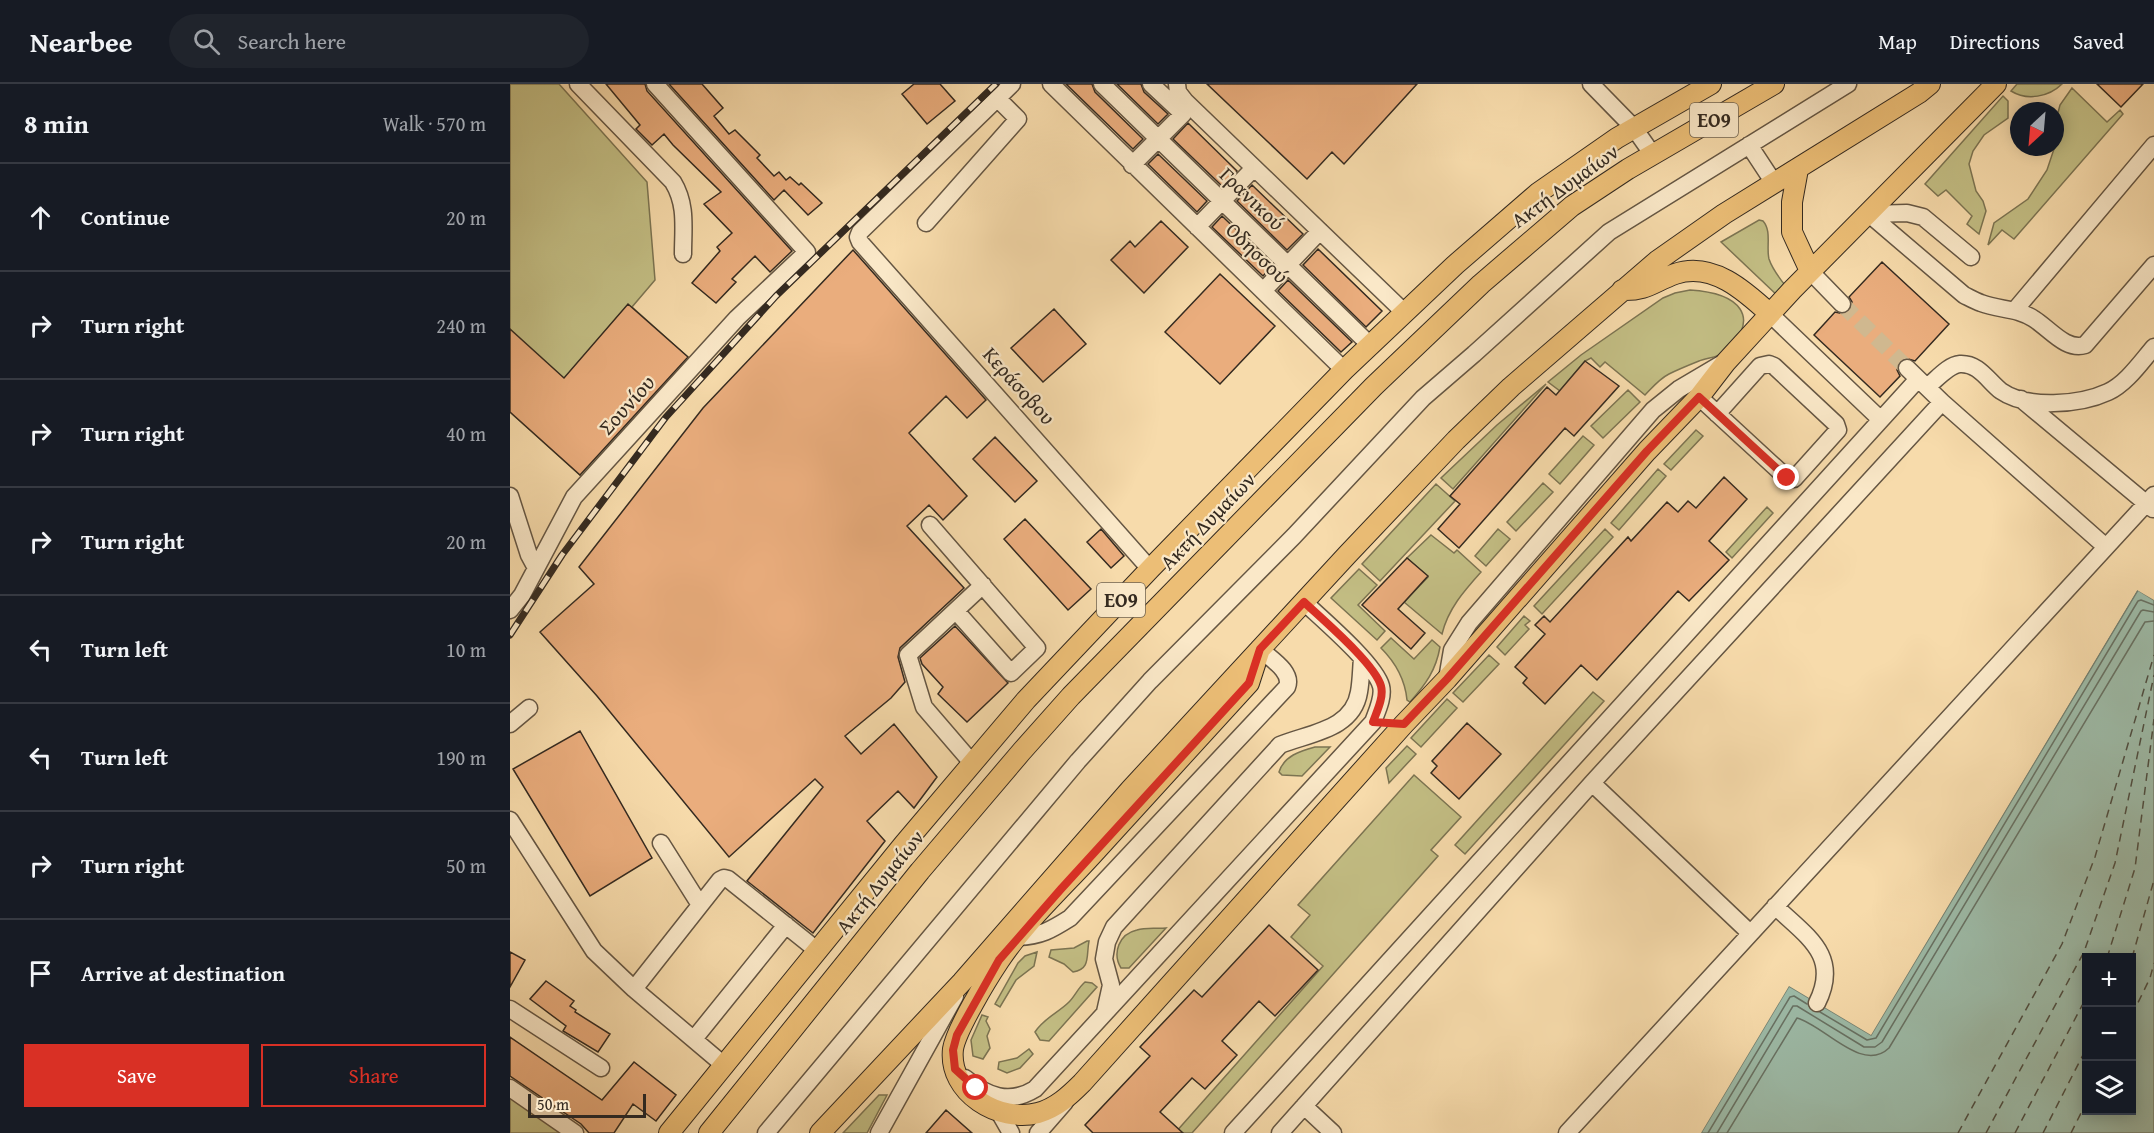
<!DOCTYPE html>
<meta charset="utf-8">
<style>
:root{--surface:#171b24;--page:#20242c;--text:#f1f3f6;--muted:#9ea1a6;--line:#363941;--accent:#d93025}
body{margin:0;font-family:"Gentium Book Plus",serif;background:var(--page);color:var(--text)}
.controls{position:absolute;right:18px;bottom:18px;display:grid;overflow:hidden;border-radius:0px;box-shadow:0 3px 15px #0003}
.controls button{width:54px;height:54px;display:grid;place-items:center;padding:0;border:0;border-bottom:2px solid var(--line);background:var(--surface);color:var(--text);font:30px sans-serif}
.compass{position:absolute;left:1500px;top:18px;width:54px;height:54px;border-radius:50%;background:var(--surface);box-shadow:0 3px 15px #0003;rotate:206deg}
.scale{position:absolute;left:18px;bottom:15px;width:118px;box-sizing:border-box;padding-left:6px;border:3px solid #342a20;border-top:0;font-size:16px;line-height:21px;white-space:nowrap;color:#342a20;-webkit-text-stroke:4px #fae8c8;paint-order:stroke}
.stop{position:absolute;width:18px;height:18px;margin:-14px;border:4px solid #d93025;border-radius:50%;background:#fff}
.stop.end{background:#d93025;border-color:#fff;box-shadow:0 2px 6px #0008}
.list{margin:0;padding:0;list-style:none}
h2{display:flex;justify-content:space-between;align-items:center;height:78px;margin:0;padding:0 24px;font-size:26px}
h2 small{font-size:20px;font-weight:400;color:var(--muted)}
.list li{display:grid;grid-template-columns:39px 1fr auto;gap:18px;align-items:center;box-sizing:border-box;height:108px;padding:0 24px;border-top:2px solid var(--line)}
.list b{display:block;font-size:22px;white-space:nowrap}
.list em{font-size:20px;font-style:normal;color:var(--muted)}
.actions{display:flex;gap:12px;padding:18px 24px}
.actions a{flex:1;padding:14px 0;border:2px solid var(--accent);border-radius:0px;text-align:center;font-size:21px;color:var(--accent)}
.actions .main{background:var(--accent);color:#fff}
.icon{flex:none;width:33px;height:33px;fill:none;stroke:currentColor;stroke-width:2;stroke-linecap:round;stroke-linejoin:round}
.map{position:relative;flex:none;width:1644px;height:1049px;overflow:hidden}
header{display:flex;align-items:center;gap:36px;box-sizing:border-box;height:84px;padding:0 30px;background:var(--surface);border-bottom:2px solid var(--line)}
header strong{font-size:28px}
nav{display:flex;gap:33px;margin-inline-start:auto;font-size:21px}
.search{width:420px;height:54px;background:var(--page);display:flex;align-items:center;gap:15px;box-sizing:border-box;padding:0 21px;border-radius:33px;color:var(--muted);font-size:22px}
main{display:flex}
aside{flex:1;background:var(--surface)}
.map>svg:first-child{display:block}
</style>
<header>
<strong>Nearbee</strong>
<div class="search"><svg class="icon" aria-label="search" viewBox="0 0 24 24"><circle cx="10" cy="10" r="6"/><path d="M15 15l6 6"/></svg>Search here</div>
<nav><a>Map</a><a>Directions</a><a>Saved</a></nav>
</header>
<main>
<aside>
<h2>8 min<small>Walk · 570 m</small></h2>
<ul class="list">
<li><svg class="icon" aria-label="ahead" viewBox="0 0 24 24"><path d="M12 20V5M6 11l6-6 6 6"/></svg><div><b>Continue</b></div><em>20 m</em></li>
<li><svg class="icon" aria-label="right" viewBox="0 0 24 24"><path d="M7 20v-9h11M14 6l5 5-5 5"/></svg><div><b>Turn right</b></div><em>240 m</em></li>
<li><svg class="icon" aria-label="right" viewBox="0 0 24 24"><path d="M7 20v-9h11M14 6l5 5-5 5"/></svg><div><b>Turn right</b></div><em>40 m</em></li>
<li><svg class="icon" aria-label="right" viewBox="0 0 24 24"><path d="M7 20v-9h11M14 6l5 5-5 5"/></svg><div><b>Turn right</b></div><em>20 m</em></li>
<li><svg class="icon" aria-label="left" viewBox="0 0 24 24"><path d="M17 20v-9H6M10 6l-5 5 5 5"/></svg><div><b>Turn left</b></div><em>10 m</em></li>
<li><svg class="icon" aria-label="left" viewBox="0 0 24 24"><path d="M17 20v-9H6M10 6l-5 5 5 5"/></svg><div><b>Turn left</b></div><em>190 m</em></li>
<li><svg class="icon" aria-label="right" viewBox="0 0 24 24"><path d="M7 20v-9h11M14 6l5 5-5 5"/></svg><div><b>Turn right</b></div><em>50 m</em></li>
<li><svg class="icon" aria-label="arrive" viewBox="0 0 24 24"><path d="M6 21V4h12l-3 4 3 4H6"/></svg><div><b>Arrive at destination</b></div></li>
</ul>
<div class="actions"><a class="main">Save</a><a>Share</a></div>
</aside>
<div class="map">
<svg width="1644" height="1049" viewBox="0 0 1644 1049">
<rect width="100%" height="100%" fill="#f7dbab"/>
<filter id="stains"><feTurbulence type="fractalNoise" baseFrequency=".00333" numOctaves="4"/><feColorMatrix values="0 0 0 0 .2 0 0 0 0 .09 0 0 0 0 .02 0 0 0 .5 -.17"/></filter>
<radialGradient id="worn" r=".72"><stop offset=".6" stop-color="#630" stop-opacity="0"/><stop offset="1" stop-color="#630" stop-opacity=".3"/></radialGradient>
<path fill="#c3be84" stroke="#7c7452" stroke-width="1.5" d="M0,0H49L137,98L145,196L122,223L179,274L72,393L0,328Z
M1507,0H1552C1539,13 1517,17 1501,7Z
M1562,4L1597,38L1610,26L1613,30L1504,155L1492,146L1478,161L1484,139L1518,115L1537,86L1546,59V36L1550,21Z
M1493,12L1498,17V34L1474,51L1463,67L1459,80L1466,107L1473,117L1476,127L1469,150L1457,140L1462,132L1436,106L1428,112L1415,100Z
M1249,136L1253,137C1262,147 1256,163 1259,175C1263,187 1271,196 1278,205L1270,214L1211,158Z
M1180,206C1196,207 1220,210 1230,225C1240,240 1227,258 1215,268C1209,273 1197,274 1189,277C1179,281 1169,285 1159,290C1149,295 1143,303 1135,311L1095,278L1090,283L1081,274L1075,277L1050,307L1038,298L1071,271L1153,214L1165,209Z
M1036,300L943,405L931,394L987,341Z
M1118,306L1130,318L1093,354L1081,342Z
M1186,346L1193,352L1161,386L1154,380Z
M1073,352L1084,361L1050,400L1039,390Z
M1148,385L1156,392L1109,446L1101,439Z
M1033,399L1043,408L1006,447L997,438Z
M926,400L945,417L870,497L852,480Z
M1257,423L1263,429L1222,474L1216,468Z
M988,445L1000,455L976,482L965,472Z
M1095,445L1103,453L1032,530L1024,522Z
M921,451L944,469L947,466L971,488C954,507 938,525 932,550L894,518L918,493L897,474Z
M849,485L867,501L848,521L875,547L867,556L821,514Z
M1014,532L1020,537L1015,541L1019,545L995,571L987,563Z
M881,554L904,575L922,556L930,563C926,586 916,600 900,618L897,616C895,595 886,579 871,564Z
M979,571L989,580L953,618L943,609Z
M1083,608L1094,617L955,770L945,761Z
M937,615L947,624L911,663L901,654Z
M897,662L906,670L879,699L876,684Z
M805,663H820L792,692L772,691L769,688C774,672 790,667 805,663Z
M904,691L951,733L921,766L928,772L682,1049H665L813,882L781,853L800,831L788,821Z
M656,844L619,884H611C602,869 609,850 627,846C636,843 647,845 656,844Z
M577,857H579C576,872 581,885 563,888L554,880L539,873L541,866L564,864Z
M527,868L524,882L506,896L490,923L485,920L508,879L515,872Z
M575,898L582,899L587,903L539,957L530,956L525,948C534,934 548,929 559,918C565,912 568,904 575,898Z
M472,931L478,933L476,937L480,945L477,952L480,964L473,975L463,972L461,956Z
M519,965L523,970L510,984L497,989L488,985L489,978L507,974Z
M0,1010L57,1049H0Z
M369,1011H377L357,1049H333Z"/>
<path fill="#9dbba8" stroke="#738172" stroke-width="1.5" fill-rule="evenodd" d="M1628,506L1644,516V1049H1191L1279,902L1361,951ZM1576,874H1622V1026H1576Z"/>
<path fill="#f7dbab" d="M1627,503L1644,512V516L1627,506L1361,951L1279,902L1191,1049H1188L1278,900H1281L1360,947Z"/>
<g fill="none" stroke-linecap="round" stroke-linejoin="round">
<path stroke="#687264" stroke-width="1.5" d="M1310,928L1357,956L1366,954L1628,517L1631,516L1644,521
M1198,1049L1280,913L1284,912L1297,920
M1207,1049L1283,922H1287L1354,963H1365L1372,958L1631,527L1633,526L1644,528
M1217,1049L1287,934C1314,941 1352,990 1379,964L1635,538L1644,537"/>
<path stroke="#4e4e42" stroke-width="1.5" stroke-dasharray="8 6" stroke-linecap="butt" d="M1597,874L1625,784L1644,635
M1622,874L1644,796
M1622,931L1640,894L1644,879
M1448,1049L1552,860L1585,773L1644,571
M1476,1049L1574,868L1605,779L1644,591
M1505,1049L1576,914
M1533,1049L1576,965
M1561,1049L1576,1019"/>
</g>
<path fill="#eaad7d" stroke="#342a20" stroke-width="1.5" d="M96,0H135L137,7L282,167L260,188L245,172L222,195L226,198L206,219L182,199L210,167L207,163L222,149L194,120L211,108L163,61L154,50L142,61L126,45L130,41Z
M159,0H192L213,24L204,32L219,50L225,46L250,71L247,74L264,92L269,88L276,96L280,93L289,101L291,99L312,119L298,131L274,106L264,116Z
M404,0H430L445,17L417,40L392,10Z
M556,0H582L585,8L633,55L623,65Z
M607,0H631L634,8L658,30L648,40Z
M697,0H907L834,80L822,68L797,95Z
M1587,0H1633L1611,23Z
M678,39L727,87L712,102L663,55Z
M648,70L697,117L687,128L638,80Z
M742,101L793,150L777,166L727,117Z
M712,132L763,181L753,192L702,143Z
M651,137L678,163L634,209L601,176L620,157L625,163Z
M808,165L872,227L856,243L793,181Z
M343,166L476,316L457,334L436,312L399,349L457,412L433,436L419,421L397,442L454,504L390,564L388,573L395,598L381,614L335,652L351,670L384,640L427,693L404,724L388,707L357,737L375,757L303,849L237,797L313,703L305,695L219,773L87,612L30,548L84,500L69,483L193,324Z
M1372,178L1439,240L1405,277L1395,274L1389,277L1387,286L1390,292L1370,313L1304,251L1325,228L1334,230L1340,227L1342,218L1339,213Z
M710,190L765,242L710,300L655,248Z
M778,196L842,258L831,268L768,207Z
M118,220L178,273L70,391L0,328V245L54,294Z
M544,225L576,260L533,298L501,264Z
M1075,277L1109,302L1064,352L1055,344L949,464L928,445L950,420L940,412L1037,303L1046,311Z
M485,353L527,397L505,418L463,375Z
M1214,393L1237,415L1199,457L1219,476L1179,517L1168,507L1087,596L1071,581L1035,620L1013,599L1017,594L1005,583L1035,550L1025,541L1034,532L1040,538L1118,453L1121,457L1157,418L1168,428L1178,417L1186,424Z
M515,435L581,505L558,526L494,455Z
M591,445L614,472L601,484L577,458Z
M897,474L918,492L888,525L915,549L901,565L852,521Z
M445,542L498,599L457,638L428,610L433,603L412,580L410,574Z
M957,639L991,670L949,715L921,689L927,682L922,677Z
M70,647L142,774L80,812L3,685Z
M759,841L808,886L765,932L749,917L712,957L727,971L695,1005L682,994L650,1028L673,1049H583L575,1041L640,972L630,963L684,906L692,913Z
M0,868L15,876L0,903Z
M36,897L64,917L60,922L66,926L65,928L100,950L88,968L53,947L56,942L20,915Z
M0,953L92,1016L124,978L166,1011L146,1037L123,1020L104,1049H79L71,1040L0,992Z
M436,1026L462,1049H416Z"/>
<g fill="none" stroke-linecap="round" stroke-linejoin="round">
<path stroke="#d0b88f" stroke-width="16" stroke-dasharray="16 8" stroke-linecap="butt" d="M1332,220L1397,284"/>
<defs>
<path id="minor" d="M68,0L163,98C177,121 173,144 173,170
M502,0L350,148L348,153L350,158L640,485
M541,0L834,286
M592,0L861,262
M641,0L673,30
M667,0L668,8L675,17L895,229
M1081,0L1124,44L1143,71
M1239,61L1264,99
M622,81L673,30L675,17
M1359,130L1454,211C1460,214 1465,217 1471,219C1489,226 1508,224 1524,235C1540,245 1556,267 1575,261L1644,181
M1359,130L1397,129L1413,133L1461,173
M416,139L508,35L487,14
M687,143L744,84
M1300,187L1332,220
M753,207L810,147
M1505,226L1644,61
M1260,230L1370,335
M1397,284L1432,318L1596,463
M1417,303C1426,296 1438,281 1450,280C1469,279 1478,297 1491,307C1517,325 1570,321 1598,308C1616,300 1631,278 1644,263
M1189,313L1277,394L1284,395L1328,346L1326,340L1264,282L1259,280L1250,282L1207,330
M1511,315L1643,425
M0,412L19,471L26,484
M420,441L527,564L501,589L446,527
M0,526L12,511L64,413L227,234L297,168L145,0
M937,595L942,566L959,539L1143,326L1169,305L1213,279
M0,640L19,624
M463,680L414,623L398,571L473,501
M1082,699L1240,849
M0,736L84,867L124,905L215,982
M151,759L190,821
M1265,822C1296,852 1331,871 1307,919
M508,853C531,852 541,846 560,834L777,603C783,588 761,575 750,565
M124,905L210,796L214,794L218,795L308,867
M0,925L91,984
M595,928L601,901L594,875L597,858L604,843L770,661C799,649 843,646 849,608C851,597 851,586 852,574
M184,955L276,841
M455,994C477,1012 499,1021 525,1005L863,638C867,627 874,613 871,602C865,580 812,535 794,518
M0,1004L65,1049
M794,1022L823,1049
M489,1028L501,1049
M256,1049L568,677L640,597L784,452L913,314L964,270L1099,148L1338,0
M369,1049L445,912
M528,1049L555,1018
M723,1049L1408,295
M770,1049L1082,699L1432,318
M1057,1049L1644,411"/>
<path id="major" d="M1288,85L1282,118V148L1300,187
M1112,206C1137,207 1143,198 1165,190C1202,177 1235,207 1260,230
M750,565L739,599C687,656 634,714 582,771C551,805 515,838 489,877C477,895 446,946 443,965C438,1009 489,1039 528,1029C546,1024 559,1012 572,999L894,640L937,595L1137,367L1189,313L1216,278L1282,206L1486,0
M159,1049L394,760L516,616L640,485L834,286L945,181L1028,109L1107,54L1201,0
M199,1049L410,787L512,667L561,612L864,302L971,200L1062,122L1118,85L1264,0
M310,1049L452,898L620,706L837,471L946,356L1001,303L1147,177L1214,130L1409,9L1420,0"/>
</defs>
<use href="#minor" stroke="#655643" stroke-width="19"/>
<use href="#major" stroke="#342a20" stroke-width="22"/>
<use href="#minor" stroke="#fae8c8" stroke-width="16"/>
<use href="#major" stroke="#ecbe76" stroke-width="20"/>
<defs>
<path id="rail" d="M0,551L52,471L156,333L266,212L486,0"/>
</defs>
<use href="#rail" stroke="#342a20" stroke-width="7"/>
<use href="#rail" stroke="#fae8c8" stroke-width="4.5" stroke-dasharray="14" stroke-linecap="butt"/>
</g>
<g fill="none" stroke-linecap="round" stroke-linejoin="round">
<path stroke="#d93025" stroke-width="8" d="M466,1004L445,985L443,966L447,951L489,876L551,805L739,599L750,565L794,518C812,535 865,580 871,602C874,613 867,627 863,638L894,640L937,595L1137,367L1189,313L1277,394"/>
</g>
<g text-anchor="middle" stroke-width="4.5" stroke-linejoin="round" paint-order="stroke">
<g fill="#fae8c8" stroke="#6f6352" stroke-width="1.5">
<rect x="1180" y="19" width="48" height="34" rx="4.5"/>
<rect x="587" y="499" width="48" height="34" rx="4.5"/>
</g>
<g font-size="20" font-weight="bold" fill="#342a20">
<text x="1204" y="43">ΕΟ9</text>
<text x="611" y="523">ΕΟ9</text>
</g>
<g font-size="21" fill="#342a20" stroke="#fae8c8">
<text transform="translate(1055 102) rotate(-36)" y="7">Ακτή Δυμαίων</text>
<text transform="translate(742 115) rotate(44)" y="7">Γρανικού</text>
<text transform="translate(747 169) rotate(44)" y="7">Οδησσού</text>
<text transform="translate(509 302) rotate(48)" y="7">Κεράσοβου</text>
<text transform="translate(117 321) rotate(-48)" y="7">Σουνίου</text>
<text transform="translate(698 437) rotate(-46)" y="7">Ακτή Δυμαίων</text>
<text transform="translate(370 798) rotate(-51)" y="7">Ακτή Δυμαίων</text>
</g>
</g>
<rect width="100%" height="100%" filter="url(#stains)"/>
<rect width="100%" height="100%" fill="url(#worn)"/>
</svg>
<div class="controls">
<button>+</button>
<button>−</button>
<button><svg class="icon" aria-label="layers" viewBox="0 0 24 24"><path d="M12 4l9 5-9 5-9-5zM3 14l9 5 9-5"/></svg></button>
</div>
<svg class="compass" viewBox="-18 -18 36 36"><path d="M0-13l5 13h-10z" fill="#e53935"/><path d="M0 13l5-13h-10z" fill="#9ea1a6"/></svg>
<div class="scale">50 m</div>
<div class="stop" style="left:466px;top:1004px"></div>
<div class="stop end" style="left:1277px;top:394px"></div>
</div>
</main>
